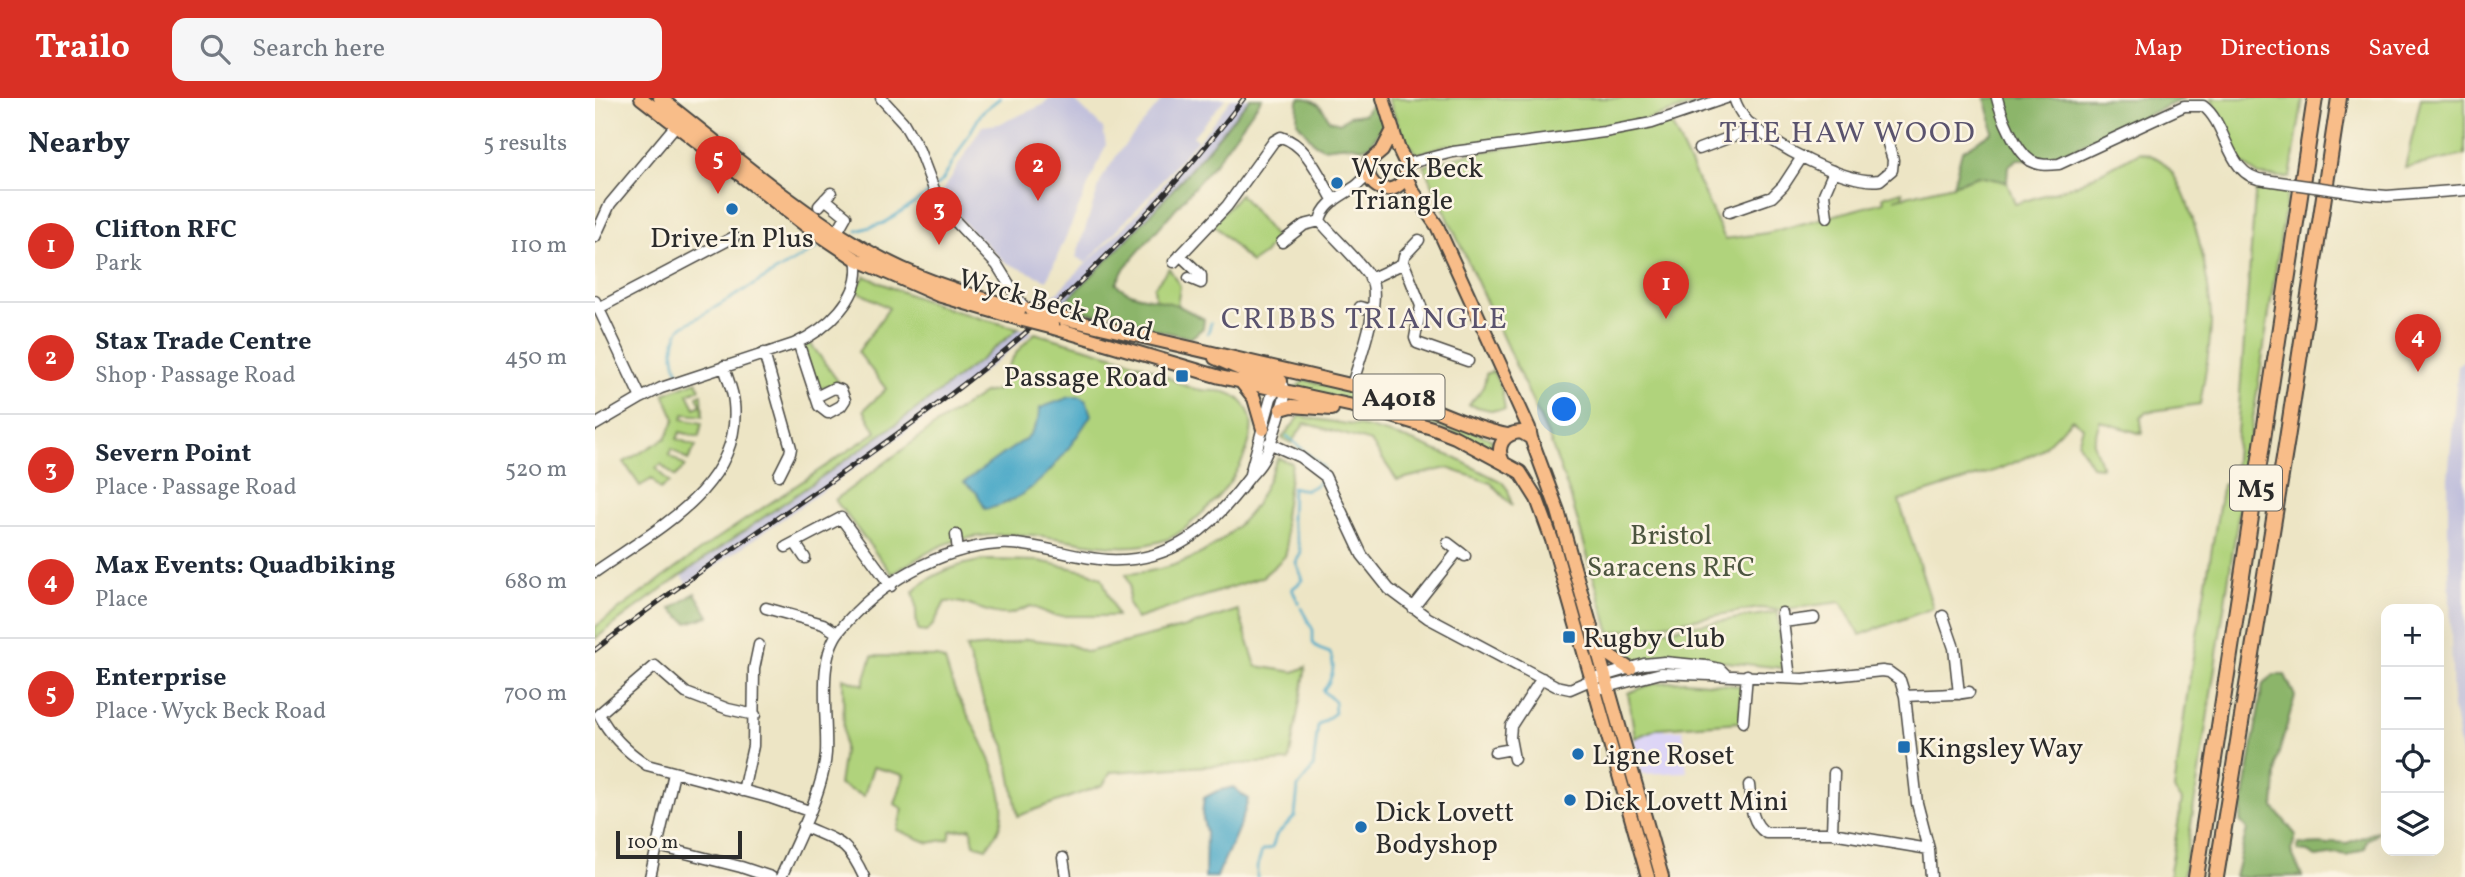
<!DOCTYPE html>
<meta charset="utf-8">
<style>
:root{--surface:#fff;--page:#f6f6f7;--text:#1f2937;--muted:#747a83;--line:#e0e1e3;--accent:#d93025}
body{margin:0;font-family:Vollkorn,serif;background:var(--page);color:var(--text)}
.controls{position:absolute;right:21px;bottom:21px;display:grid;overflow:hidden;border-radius:14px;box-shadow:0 7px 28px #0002}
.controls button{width:63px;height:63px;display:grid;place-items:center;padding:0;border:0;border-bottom:2px solid var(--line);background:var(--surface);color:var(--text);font:35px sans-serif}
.scale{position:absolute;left:21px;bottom:18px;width:126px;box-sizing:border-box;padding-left:7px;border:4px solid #2b2b2b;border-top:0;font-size:19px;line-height:24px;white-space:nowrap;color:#2b2b2b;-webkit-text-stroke:5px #fcf5e5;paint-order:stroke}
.you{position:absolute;left:970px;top:312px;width:24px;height:24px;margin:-18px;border:5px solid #fff;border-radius:50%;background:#1a73e8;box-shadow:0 0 0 10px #1a73e833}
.badge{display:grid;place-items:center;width:46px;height:46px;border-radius:50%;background:var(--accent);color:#fff;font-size:23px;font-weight:700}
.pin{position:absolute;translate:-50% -58px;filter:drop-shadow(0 2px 4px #0008)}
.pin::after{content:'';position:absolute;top:37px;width:24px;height:21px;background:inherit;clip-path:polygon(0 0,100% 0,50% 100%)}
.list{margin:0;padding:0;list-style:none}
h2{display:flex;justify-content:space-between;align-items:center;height:91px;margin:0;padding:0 28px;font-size:30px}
h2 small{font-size:23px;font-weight:400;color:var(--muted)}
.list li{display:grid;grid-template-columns:46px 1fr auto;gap:21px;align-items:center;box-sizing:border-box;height:112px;padding:0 28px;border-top:2px solid var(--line)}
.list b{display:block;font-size:26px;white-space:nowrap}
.list p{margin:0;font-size:23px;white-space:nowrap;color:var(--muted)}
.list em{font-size:23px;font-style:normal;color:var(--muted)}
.icon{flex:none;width:38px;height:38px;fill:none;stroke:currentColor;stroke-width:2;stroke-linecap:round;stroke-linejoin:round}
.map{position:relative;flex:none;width:1870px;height:779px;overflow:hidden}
header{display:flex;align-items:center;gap:42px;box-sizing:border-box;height:98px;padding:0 35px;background:var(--accent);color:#fff}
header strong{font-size:33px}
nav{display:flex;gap:38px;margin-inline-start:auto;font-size:24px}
.search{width:490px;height:63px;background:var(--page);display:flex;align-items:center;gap:18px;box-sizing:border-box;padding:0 24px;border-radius:14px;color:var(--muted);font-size:26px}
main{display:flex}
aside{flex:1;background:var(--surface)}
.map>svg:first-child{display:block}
</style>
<header>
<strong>Trailo</strong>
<div class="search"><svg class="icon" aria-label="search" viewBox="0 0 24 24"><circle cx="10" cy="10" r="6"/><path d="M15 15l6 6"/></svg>Search here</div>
<nav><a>Map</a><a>Directions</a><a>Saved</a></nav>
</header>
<main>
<aside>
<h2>Nearby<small>5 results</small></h2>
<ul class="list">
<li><span class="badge">1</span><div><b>Clifton RFC</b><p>Park</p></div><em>110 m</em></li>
<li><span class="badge">2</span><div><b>Stax Trade Centre</b><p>Shop · Passage Road</p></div><em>450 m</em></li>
<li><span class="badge">3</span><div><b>Severn Point</b><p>Place · Passage Road</p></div><em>520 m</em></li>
<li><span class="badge">4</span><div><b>Max Events: Quadbiking</b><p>Place</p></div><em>680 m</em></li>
<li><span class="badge">5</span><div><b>Enterprise</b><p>Place · Wyck Beck Road</p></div><em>700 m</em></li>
</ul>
</aside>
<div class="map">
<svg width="1870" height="779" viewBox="0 0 1870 779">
<rect width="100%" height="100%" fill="#fcf5e5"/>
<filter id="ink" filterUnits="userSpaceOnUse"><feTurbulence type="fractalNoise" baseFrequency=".0143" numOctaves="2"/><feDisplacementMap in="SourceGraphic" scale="14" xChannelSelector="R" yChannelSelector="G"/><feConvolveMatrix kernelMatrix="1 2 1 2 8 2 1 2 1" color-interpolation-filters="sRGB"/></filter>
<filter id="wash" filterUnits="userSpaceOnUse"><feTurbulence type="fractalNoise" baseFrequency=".00686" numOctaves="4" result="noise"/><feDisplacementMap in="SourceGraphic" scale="28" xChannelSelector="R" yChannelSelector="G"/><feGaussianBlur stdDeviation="1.57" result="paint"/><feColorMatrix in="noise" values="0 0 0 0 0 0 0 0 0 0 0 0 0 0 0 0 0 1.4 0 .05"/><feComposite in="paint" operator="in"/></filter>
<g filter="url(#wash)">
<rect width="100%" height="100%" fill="#ede5c5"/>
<path fill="#ddd5f6" d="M1059,632H1088L1092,674L1047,676L1039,642Z"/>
<path fill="#c2c1dc" d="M454,0H477L508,30L511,47L452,182L410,164L373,129L346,96L387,28L404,26L448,7Z
M569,0H631L598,38L602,42L551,101L491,165L481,159L506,82L524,54Z
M637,0H655L587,83L532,143L465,208L454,202L538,120L573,81Z
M424,230L437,234L330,321L93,487L86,476L288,335L380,267Z
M1870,261V676L1858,610L1853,433V380L1863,267Z"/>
<path fill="#b0d37b" stroke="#6e7f53" stroke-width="2" d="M793,0H1121L1031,28L880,46L851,47L822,56L808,39Z
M1616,0H1708L1695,80L1664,77L1645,64Z
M1826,0H1870V57L1810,70Z
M1075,23L1130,141L1172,135L1289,104L1288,99L1307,93L1308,98L1299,101L1358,87L1383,78L1412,84L1420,106L1481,87L1545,54C1554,56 1562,59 1569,65C1598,93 1616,185 1616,225C1615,252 1610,279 1605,306L1551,314L1546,320L1547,336L1505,323L1498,345L1507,369L1497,368L1483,345L1488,329L1477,321L1444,354L1402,372L1304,403L1338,510L1265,537L1246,504L1183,512L1165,510L1015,535L975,397L954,340L829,68L872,56Z
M1661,85L1693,91L1588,779H1574L1587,702L1579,692L1594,583L1628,386L1638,387Z
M645,96L681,140L669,156L656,165L618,126Z
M574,170L585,188L582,208L563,203L560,199L559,189Z
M270,178C320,201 370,218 424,230C290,344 138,434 0,541V529L114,446L281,334L269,312L291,291L263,254L294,210L260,192Z
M440,235C476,246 512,254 547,267C566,273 581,287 600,291C617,295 631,289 645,302C660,316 658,333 652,351C643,376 626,398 607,415C596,425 586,436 573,441C525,458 484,441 437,437C416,436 394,436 373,440C345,444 321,462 297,476L240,402L342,326L389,295L406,291C410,285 409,281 411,274C416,258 429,246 440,235Z
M213,245L216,246L245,286L232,288L222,292L209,249Z
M898,273L907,292L910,312H895L874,307C883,294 889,295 891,276Z
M710,282L827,311L898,342L896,351L848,330L699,291Z
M102,283L105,291L93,296L100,310L106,307L102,298L107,296L108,318L89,316L87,321L107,325L104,339L85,334L82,341L101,348L93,362L77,351L74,357L90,368L80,379L66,366L61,370L74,385L65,391L57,381L45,388L29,364L71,340L80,321L69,296Z
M706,317L714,320L771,329L812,341L860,360L907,384L913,392L917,408L896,385L852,370L802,382L776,344L710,325L696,345L687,340Z
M683,360L697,365L689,418L692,450L690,458L681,467L667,479L541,521L533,505L535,487L531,476C582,472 621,455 655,414C667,400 674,377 683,360Z
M392,462L444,463L494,474L507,480L522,518H459L436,508C429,510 421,515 415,516C391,518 373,501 350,504L338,527L331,534L324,533C318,521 324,508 318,494C336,475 366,465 392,462Z
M643,512L661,568L699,574L711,569L694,663L516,674L508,687L423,718L410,648L391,610L371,550L410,547L432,541L473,546L492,554L591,529Z
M1183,514L1188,570L1075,558L1030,565L1024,539Z
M277,558L342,559L350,563C354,575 357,588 363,599C380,631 411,680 407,717C406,731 399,740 391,750L379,746L376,730L356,733L354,741L334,745L302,732L308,711L300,706L309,677L278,669L269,698L244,687L249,653L248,580L268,587Z
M1090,583L1146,588L1145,624L1063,630L1040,640L1033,595L1060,585Z"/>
<path fill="#8cb56b" stroke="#5c704b" stroke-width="2" d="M655,0H667L620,65L530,169L521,186C539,202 564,199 584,208C592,212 601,217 609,221L608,230L596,240L520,222L516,220L518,212L509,208L504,217L466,207C535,143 596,73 655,0Z
M706,0C720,0 729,10 734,22L745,25L754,18L769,16L774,9L782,5L787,12L789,26L775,47L767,50L753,47L728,50L720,46L702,24L703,2Z
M1390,0H1590L1456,61H1423L1413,68L1412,84L1383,78L1358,87L1367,53L1397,34L1396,21Z
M100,495L114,518L93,525L76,511Z
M1679,577H1690L1700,598L1682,662L1679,710L1701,737L1696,753L1707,778L1640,779L1652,731L1645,723L1668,585Z
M1783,733L1781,737L1772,742L1770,750L1752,758L1742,756L1721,759L1712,754L1703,753L1702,749L1704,746C1714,748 1723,745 1733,747L1738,744L1752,745Z"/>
<path fill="#48a8c7" stroke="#3a6a79" stroke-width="2" d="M475,299H485L491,303L496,317C472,355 438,404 390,411L382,395L369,384C381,376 393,366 405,358C425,345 444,337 445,310Z
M638,689L653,701C647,729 632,753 622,779H610L611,734L607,716L609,700L622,693Z"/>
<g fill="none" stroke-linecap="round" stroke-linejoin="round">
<path stroke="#48a8c7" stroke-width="2.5" d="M341,88L347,83L387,14L405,0
M262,133L289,125L334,95
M613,235L616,225
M83,274C77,258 77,245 85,230L223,149
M692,338L728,369L729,373
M704,506L697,491L708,482L701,464L706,455L696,421L697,389C712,394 718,391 728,380
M662,779V769L667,753L677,750L681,738L700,718L703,689L718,670L723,627L740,615L739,603L728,593C736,583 742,568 735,555L724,551L718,545V532L706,510"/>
</g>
</g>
<g filter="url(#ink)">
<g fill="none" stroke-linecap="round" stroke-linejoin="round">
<defs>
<path id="minor" d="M286,0L308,24L324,52L345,107L402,167L430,212
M1139,0C1142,9 1146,16 1152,23C1175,46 1252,87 1285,82L1297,72L1298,62L1290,36
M1402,0C1406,17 1421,53 1436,63C1445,68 1454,67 1464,66L1589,8H1608C1634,27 1631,79 1670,82
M1104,51L1149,34L1156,26
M811,66L858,54L1009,34L1057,25L1131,0
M1769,96L1792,98L1870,92
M230,101L251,118L242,134
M224,108L236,95
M1134,114L1177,99L1188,88L1207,59
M1232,119L1229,96L1239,73
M0,139L15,106L81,27
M687,144L709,127L725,123
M585,157L606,177V185L594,180
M579,164L632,108L679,43L686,39C713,47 725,80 739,103
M807,168L809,158L824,142
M775,181L805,167L810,168L826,208L820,240L822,245L873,263
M0,203L46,300
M765,209L777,212
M2,211L139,139
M203,244L224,308L233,315L246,308L250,302L246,292L239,290L221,299
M169,255L196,350L195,355L184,377
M757,287C764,263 787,203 776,181C767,165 738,139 725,123C730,98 761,96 773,75
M0,327L46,300L66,290L199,246C231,232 269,199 261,161
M674,345L705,359L730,378L767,457L794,491L833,520L961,588L975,591L998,581L1049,566L1069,564L1111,568L1125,571L1130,576
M655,376L676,300L684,287
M361,437L363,453
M200,445L210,460
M853,445L870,458
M191,449L246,420L296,488
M0,474C58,433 148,389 139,305C138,292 132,280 129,268
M171,510L228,526L242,535
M818,510L863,453
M1187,515L1195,580
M1348,518L1359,550L1364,596
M1188,524L1219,520
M1008,590L1066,575L1208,581L1287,573L1294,574L1305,582L1310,598L1322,705L1334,751L1336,779
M1310,598C1331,596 1353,598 1374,594
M160,617L133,611L91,595L60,568L4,616C15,638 31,653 52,667L176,700L214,713
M1148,624L1152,577
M900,654L917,651
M919,661L915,640L916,628L947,580
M1154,687C1156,704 1155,725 1171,735H1237L1334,751
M148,693L158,648L159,571L164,547
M208,728C243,744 252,742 269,779
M1237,735L1239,675
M63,748L146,769L176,779
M468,760L471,779
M55,779L79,675
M186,779C201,745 229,692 231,655C233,619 221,561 245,532C282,486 344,450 404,446C441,444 476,460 513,462C578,465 617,429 653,381C658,374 665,369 669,360C679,340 684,317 691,295L688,287"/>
<path id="major" d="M46,0L210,127L261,161L343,197L428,222
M65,0C131,51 195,108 267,150C318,180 379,200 437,213
M788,0L803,49L811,66V78L817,92L842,128L934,330L936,340
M798,32L787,53L774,64C767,90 799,103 811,78
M467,220L794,296C834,307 872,329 912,337
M459,230L625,279L781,313L837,330L860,339L925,374L942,401L957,442L1053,779
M620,260L652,274L686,283
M647,285L659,300L668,331
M686,311L697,308L737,311
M908,364C900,348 909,335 926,334L936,340L963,413L1067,779
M1001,544L1017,559L1035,571"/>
<path id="highway" d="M1601,779L1720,0
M1621,779L1692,341L1744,0"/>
</defs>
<use href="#minor" stroke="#484742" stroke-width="13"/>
<use href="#major" stroke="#484742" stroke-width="16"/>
<use href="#highway" stroke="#484742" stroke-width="18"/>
<use href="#minor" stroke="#fff" stroke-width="10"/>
<use href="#major" stroke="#f8bd89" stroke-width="12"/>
<use href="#highway" stroke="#f8bd89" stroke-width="14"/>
<defs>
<path id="rail" d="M0,552C115,461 240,385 356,296C436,235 508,165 575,90C600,61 626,31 649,0"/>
</defs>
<use href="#rail" stroke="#2b2b2b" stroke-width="5"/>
<use href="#rail" stroke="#fcf5e5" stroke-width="2.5" stroke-dasharray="8" stroke-linecap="butt"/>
<defs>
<path id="minor-bridge" d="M1670,82L1769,96"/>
<path id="major-bridge" d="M437,213L467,220
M428,222L459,230"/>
</defs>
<use href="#minor-bridge" stroke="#484742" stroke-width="13" stroke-linecap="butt"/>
<use href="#major-bridge" stroke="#484742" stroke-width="16" stroke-linecap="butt"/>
<use href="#minor-bridge" stroke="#fff" stroke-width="10"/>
<use href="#major-bridge" stroke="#f8bd89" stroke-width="12"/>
</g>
</g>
<g fill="#1f6fb2" stroke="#fcf5e5" stroke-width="2.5">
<circle cx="742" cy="85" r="7"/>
<circle cx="137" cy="111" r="7"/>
<rect x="580" y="271" width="14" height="14" rx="3.5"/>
<rect x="967" y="532" width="14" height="14" rx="3.5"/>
<rect x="1302" y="642" width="14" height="14" rx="3.5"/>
<circle cx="983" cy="656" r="7"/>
<circle cx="975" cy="702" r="7"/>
<circle cx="766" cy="729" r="7"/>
</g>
<g text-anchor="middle" stroke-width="5" stroke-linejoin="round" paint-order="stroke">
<g fill="#fcf5e5" stroke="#6a6863" stroke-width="2">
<rect x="758.5" y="276.5" width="91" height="45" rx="5"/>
<rect x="1635" y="367.5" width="52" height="45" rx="5"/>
</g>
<g font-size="26" font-weight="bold" fill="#2b2b2b">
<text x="804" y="308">A4018</text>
<text x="1661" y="399">M5</text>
</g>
<g font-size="28" fill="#2b2b2b" stroke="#fcf5e5" text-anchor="start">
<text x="756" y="79">Wyck Beck<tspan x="756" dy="32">Triangle</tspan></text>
<text x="137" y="149" text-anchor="middle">Drive-In Plus</text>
<text x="573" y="288" text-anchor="end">Passage Road</text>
<text x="988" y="549">Rugby Club</text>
<text x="1323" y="659">Kingsley Way</text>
<text x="997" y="666">Ligne Roset</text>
<text x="989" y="712">Dick Lovett Mini</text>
<text x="780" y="723">Dick Lovett<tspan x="780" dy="32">Bodyshop</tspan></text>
</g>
<g font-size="28" fill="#2b2b2b" stroke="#fcf5e5">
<text transform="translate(461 206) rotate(16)" y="10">Wyck Beck Road</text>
</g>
<g font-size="28" fill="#4c553f" stroke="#fcf5e5">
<text x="1076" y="446">Bristol<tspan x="1076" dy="32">Saracens RFC</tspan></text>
</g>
<g font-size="30" letter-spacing="2" fill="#5a536e" stroke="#fcf5e5">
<text x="1253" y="44">THE HAW WOOD</text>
<text x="770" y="230">CRIBBS TRIANGLE</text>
</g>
</g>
</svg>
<div class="controls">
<button>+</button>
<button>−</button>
<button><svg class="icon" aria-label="locate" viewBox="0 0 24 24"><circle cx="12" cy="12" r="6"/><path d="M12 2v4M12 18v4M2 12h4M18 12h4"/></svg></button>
<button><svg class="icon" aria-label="layers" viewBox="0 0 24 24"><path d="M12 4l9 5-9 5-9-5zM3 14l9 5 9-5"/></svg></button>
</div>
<div class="scale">100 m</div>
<div class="you"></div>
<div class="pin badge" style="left:1071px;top:221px">1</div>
<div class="pin badge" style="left:443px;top:103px">2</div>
<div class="pin badge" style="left:344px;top:147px">3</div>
<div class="pin badge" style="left:1823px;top:274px">4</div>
<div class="pin badge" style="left:123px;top:96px">5</div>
</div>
</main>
